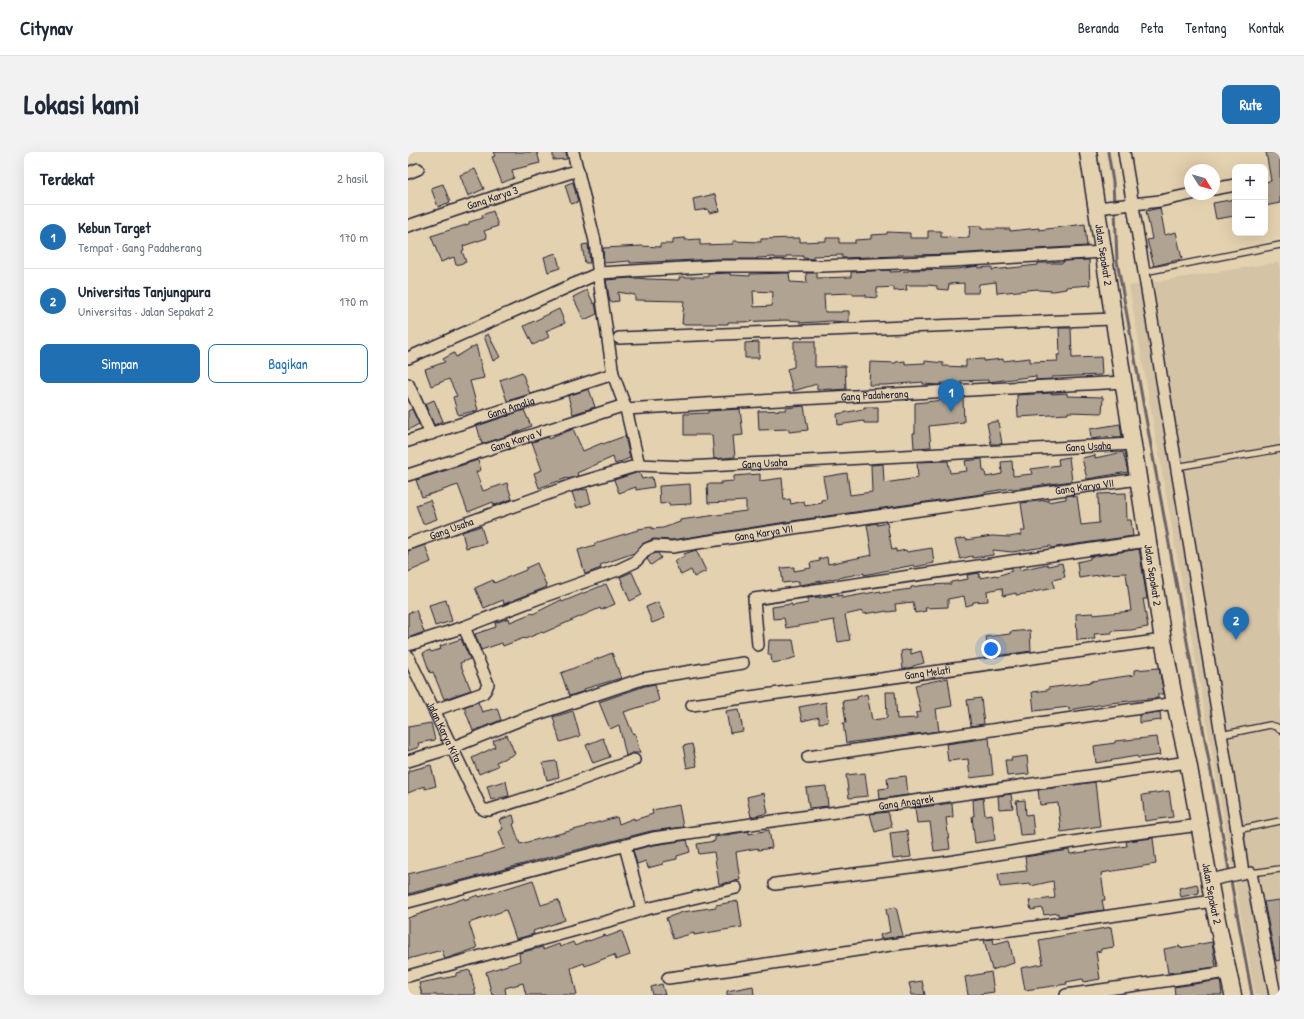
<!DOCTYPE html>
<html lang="id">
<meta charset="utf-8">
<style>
:root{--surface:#fff;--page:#f2f2f3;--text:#1f2937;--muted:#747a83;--line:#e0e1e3;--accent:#1f6fb2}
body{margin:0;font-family:"Patrick Hand",sans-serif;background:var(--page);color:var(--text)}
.controls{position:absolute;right:12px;top:12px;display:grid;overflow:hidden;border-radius:8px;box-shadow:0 4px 16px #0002}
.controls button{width:36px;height:36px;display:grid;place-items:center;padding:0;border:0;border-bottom:1px solid var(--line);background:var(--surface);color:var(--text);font:20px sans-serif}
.compass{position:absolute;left:776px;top:12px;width:36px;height:36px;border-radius:50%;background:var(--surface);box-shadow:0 4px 16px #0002;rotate:127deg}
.you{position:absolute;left:583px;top:497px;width:14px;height:14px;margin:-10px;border:3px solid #fff;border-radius:50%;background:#1a73e8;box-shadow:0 0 0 6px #1a73e833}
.badge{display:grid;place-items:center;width:26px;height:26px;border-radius:50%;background:var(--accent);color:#fff;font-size:13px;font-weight:700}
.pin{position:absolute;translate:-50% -33px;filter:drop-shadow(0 1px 2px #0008)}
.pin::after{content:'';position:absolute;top:21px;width:14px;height:12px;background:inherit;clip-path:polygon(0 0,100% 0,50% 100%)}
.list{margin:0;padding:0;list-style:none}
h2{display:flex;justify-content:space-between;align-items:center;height:52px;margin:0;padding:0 16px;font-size:17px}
h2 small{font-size:13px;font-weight:400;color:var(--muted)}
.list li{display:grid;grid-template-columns:26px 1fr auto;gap:12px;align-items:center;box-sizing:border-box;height:64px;padding:0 16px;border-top:1px solid var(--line)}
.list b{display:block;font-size:15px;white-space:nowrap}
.list p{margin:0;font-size:13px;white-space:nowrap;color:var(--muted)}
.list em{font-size:13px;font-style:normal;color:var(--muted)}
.actions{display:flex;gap:8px;padding:12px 16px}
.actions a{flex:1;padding:9px 0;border:1px solid var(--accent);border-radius:8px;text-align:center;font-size:14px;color:var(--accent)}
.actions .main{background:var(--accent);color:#fff}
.map{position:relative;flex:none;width:872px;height:843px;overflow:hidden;border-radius:8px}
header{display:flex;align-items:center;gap:24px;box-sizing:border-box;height:56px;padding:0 20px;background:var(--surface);border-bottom:1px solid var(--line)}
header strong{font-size:19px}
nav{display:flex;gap:22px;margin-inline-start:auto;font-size:14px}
.intro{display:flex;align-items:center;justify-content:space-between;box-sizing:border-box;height:96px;padding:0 24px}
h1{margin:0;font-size:28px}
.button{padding:10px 18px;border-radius:8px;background:var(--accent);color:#fff;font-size:14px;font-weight:700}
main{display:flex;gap:24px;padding:0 24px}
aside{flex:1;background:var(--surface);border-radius:8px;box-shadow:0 4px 16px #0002}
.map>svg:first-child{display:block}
</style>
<header>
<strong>Citynav</strong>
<nav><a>Beranda</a><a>Peta</a><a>Tentang</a><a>Kontak</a></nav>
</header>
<div class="intro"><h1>Lokasi kami</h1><a class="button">Rute</a></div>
<main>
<aside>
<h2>Terdekat<small>2 hasil</small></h2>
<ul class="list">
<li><span class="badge">1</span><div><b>Kebun Target</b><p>Tempat · Gang Padaherang</p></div><em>170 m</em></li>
<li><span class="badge">2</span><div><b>Universitas Tanjungpura</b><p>Universitas · Jalan Sepakat 2</p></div><em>170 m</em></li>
</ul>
<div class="actions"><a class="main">Simpan</a><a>Bagikan</a></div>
</aside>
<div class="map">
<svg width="872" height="843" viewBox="0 0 872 843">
<rect width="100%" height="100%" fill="#e4d1af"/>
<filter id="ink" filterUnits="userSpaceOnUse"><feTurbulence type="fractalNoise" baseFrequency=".025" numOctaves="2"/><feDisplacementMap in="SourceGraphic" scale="8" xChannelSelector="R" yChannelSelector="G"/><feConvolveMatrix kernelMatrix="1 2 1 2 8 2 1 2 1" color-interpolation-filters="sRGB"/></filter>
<g filter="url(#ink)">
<path fill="#d5c3a6" d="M872,110V843H847L721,134Z"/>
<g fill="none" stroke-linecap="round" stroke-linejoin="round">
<path stroke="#6b6467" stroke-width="3" d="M700,0L705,30L706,52
M707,57L709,109L844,843"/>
</g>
<path fill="#b1a391" stroke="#22223b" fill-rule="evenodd" d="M85,0H129L132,11L104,18L106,26L94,31L84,5L87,4Z
M145,0H158L159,7L145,8Z
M858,0H872V51L857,54V30L863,29Z
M67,17L76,37L60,44L52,23Z
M165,30L170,50L163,52L157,33Z
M35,32L42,50L30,55L23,36Z
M307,42L311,59L301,61L300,57L287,59L285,47Z
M827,47V64L808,67L805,51Z
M752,56L757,83L768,80L774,107L746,114L739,88L744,87L738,59Z
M85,59L90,74L76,79L79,86L55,94L56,98L54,99L58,110L48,113L46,105L33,110L23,84L61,72V70L75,66L74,63Z
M677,72L679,94L544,102L506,103H489V104L434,106V103L405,104V107L395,106V104H378V106H367V105L349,106V107H310L222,111V109L196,111L195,96L234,94L252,95V92H265V87L277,86V88L292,87V93L325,92V89L353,90V87L392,86V90L418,89V86H431V91H447V88L463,87V83L479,82V80L502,81V86H520V79H533V85L561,86L562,74H573V77H602V79L631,76V78Z
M180,92L182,111H177L174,93Z
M148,101L152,116L140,120L136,105Z
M681,108L682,133L658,135V137L646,139L630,138V137L589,141L588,130L571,132L570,141H556V131L541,132L540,138L529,137V134L520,133H498L499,138L486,139V135L469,136V146L458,145V143H445V141L416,142L417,160H434V159H441V170L424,169L392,171V169L377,168L332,170H320V172H274L276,149L227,148V143L210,140L211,149L202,150L198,128L222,126L228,127L230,126L239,127L271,128V125H300V122L322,121V123H325L342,124V122L381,121L382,130L399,131L398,121H409V126L443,125V120L482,118V120L501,119V118L549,117L570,114V116L584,115V118L630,113V111H655V109ZM345,139L365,140L364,154L346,155Z
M179,138L186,152L187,151L189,162L176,168L165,145Z
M151,157L157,171L138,179L141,185L125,193L116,174Z
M651,176H663L664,206L693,205L694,223L644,225V227L628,228V224L580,230V228L553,229V232L533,231V233H530L515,232V230L478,233H461L462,210L488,211V210L497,209V212L517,211V209L535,211V214L558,215V208L576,207V209L595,207V209L622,206V210L650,209L649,203H652Z
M80,182L92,205L85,209L76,184Z
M386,189H407V215L437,214L438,237L424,238V237L409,238V232L385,239L379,217L386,215Z
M351,190V206H337V191Z
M68,193L76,226L62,229L70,258L50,263L45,245L49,244L41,227L23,234L17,217L37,210L35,207L46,201L48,205Z
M114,220L122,242L99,249L92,228Z
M181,237L187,255L165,262L160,244Z
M644,241V242L659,241V244L695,245L694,261L660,260V262L610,265L609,243Z
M555,246L556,270L521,274L523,295L506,296L505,281H507V251Z
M26,248L35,269L26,273L17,252Z
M396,254L400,278L381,280V277L351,278L350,259L378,258V256Z
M456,255H470V271H456V269L430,273L429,262L456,257Z
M4,257L11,272L0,278V259Z
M332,257L335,283L325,284L327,305L306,307L304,283H276V262L300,261V259Z
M116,258L123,274L102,283L74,292L69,274Z
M590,269L594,292H583L579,271Z
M712,272L714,286H706V284L683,287L682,277Z
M165,277L175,299L194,291L195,292L217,284L222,306L207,312L205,305L169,321L170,324L160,327L159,326L131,336L126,321L134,318L124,290L140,285L141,287Z
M715,300L720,320L679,327L674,306L687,303V306Z
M661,305L664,329L613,336L604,337V336L579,340L574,342L391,368L264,388L245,387L234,392L226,401L192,413L193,416L177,422L170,398L187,393V391L230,378V377L244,375V377L255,376L272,370V368L338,359V349L300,351L299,332H313V330L326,329V324L352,322V329L374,326L376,348L382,347L383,352L396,349L397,354L414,351L413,348L419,347L415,325L439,321L442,343L464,340L463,313L475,312L476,331L510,326L509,310L540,309L542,321L559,319L557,309L574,307L575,319H577L578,325L594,322L593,310L604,309L605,324L624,322L623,317L651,313L650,307Z
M70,308L73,318L68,320L75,339L99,331L104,347L86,353L85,350L60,360L50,333L14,345L8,328Z
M231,320L234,327L244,325L246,335L228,338V335L211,341L206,328Z
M282,332L283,352L261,353V351L252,352L251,334Z
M175,337V338L179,337L183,351L169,356L164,340Z
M718,341L719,368H723L725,384L648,395L644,396L643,394L604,400L585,398V403L565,406L564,404L552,407L547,388L557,386L558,388L584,384L601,385L613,383V379H617L613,351L640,348V350L658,347V344L665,343L666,345L669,344L673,373L691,371L690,342Z
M22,348L29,367L15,372L8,353Z
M469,371V373L479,371L484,398L488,397V400L498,398L499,400L524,396L526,411L507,415L506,413L456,423V421L398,432L391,433V429L375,431L373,416L386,415V419L403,416L402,411L412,409L411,407L419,405L420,412L464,403L459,373Z
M73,374L78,391L58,396L54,380Z
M17,393L23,410L0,420V399Z
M731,397L739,447H735L740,475L723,478L704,479V481L686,482L687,487L669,488L668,462L685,461V463L723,459L718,421L697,422L671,426L669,410L682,407V405Z
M288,398L298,419L286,425L283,418L273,423L266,409L277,404L276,402Z
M248,401H250L253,406L243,413L239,407L243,403Z
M129,411L139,435L96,452L95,448L76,456L67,436L85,428L86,431L118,418V416Z
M654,411L657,425L645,428L646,436L625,440V441L608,443V441L595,444L594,436L579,439L580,449L565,450V452L558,454L556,444L540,447V455L517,456L518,459L507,461L505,450L487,452L488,459L479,460V459L468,461V460L455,462L454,459L437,463L442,488L430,490L426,468L378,476L376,466L365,467L364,455L384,452V454L400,451V446L411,445V446L423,443L424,445L434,443V446L473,439V441L503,437V435L518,433L543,432V430L560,427L559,423L571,421L572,426L588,423L589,424L604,419L603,416L611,415L612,418L639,412L640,414Z
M224,420L234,443L222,449L212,425Z
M198,432L207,452L193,458L192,456L135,481L134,480L117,487L116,486L95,494L94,491L73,498L67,482L88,475L87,471L101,466L102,470L124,461L125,462L153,448L154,450Z
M38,448L44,469L27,474L21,453Z
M250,450L257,466L244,471L238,455Z
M8,458L16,480L0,486V461Z
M622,478L623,499L581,505L578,485L602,482V480Z
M53,487L62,507L52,511L63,538L36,547L25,520L22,521L15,501L22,498L23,500L33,497L32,494Z
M361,488H385L388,505L382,507V508L364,511L363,503H360Z
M503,497V502L513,499L516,511L505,514V515L495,517L493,499Z
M204,501L213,526L176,537L177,539L161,544L153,521Z
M751,516L756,542H750V546L702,551L661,558V555L626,559L624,540L640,538V536L684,530V529L726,523V518Z
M540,526L544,554L528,557L531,579L438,591L435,571H438L435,549L449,547V545L459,542L464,568L479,566L478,540H487L489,567L509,566L508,561L513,560L507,533Z
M247,532L251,549L216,560L225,582L227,581L232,601H224L218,604L211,573L202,577L191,550L237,534Z
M573,546L576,572L563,574L559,548Z
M70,550L74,560L89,556L93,568L65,579L56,555Z
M418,550L420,570L411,571V565L394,569L391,555Z
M331,557L335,579L322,581L318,559Z
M165,559L172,584L152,590L145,565Z
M752,560L753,568L731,571V563Z
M23,571L27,588L10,591L11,595L0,599V575Z
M99,583L107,602L88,610L90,614L71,622L64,606L87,595L85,589Z
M749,585L752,603L730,606L729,604L688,611L686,594L707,591V589Z
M195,586L202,605L185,611L178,593Z
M581,586L585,623L562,626L560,607L540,609L538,592Z
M284,592L289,614L279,616L275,594Z
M619,604L621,622L599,624L597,608H604L603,606Z
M148,609L151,625L139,628L135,611Z
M23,613L28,634L17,637V634L0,641V619Z
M457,621L460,644L441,646L438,623Z
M498,624L500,643L472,647L471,637L480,636L479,626Z
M98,629L101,644L83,648L79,634Z
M687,630L692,674L653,680L650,651L632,653L630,638Z
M418,634L420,654L401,656L398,636Z
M761,639L765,665L737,669L734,643Z
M356,641L360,661L343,665L339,645Z
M603,642L605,656L591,657L590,644Z
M575,646L577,663L584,662L587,688L567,691L564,664H566L565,648Z
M617,648L618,663L624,662L626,682L612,683L608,649Z
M544,651L545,665L538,666L542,697L526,699L522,670L509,671L507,656Z
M271,653L275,675L243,679L149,703L78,722L0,742V722L75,704V703L97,696L91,679L95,677L91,668L105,663L107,671L105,672L112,692L177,675V674L209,665L211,672L226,666V668L245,662L244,658Z
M480,660L484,675L467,680L462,662Z
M361,678L364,696L350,698V696L328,700L332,728L311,732L306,700L291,702L289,692L307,689V685L341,679V682Z
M499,679L503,705L485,707L482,681Z
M745,686L748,712L693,721L697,748H694L696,758L650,764V761L636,763L634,756L623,758L621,749L647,746L645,729L623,734L622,732L592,735L590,722L619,719L617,705L661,698L662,702L719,694L718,689Z
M279,688L282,700L269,704V707L255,710V712L240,716L238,709L229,712L225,698L246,693Z
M125,728L133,753L150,748L157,768L125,779L126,782L108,787L98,758L61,771L69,796L37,807L34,798L0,807V766L57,746V748L70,743L71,745Z
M789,732L791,741L773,745L771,736Z
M872,748V808L868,809L856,750Z
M330,749L334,775L286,783V781L265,787L258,766L275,760L308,755V753Z
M488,755L495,784L473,787L472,783L482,780L478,757Z
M703,775L706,795L693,797V799L688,800L692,827L676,830L675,827L658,830L659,832L617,838L613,816L635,812L631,788Z
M214,779L222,803L208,808L206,803L177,814L176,811L163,816L169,843H118L115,831L97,836L98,843H84L78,820L112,809L111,801L135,795V798L151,792L152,795L165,790L167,794L181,788V789L197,783L198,785Z
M585,787L586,792L601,788L606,811L584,818L576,788Z
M804,790L808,815L760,821L756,797L772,794V796Z
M62,818L68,843H14L11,831L48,824V821Z
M583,820L586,840L572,842L573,843H560L557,825Z
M812,828L814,843H767L766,835Z
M514,829L517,843H504L501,831Z
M254,832L257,843H245L243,835Z
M345,834L346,843H319V839Z"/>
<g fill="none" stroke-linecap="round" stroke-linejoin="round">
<defs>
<path id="lane" d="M736,120L872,93
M768,315L872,297
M813,583L862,573L869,575L872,578
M829,678L872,669
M843,721L872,717"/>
<g id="street">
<path d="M165,0L187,89L192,134L205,222L218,257L231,313"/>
<path d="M716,0L829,678L835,721L802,728"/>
<path d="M0,21L10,17"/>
<path d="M806,37L827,33"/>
<path d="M689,56L752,49L784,42"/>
<path id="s1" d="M0,74L101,40L170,18"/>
<path d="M211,186L705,167"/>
<path d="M0,206L191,121L310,114H414L544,109L696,100"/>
<path d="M0,232L23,282"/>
<path id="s2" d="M218,257L313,251L716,230"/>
<path id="s3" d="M0,289L205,222"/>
<path id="s4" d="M0,323L217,253"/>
<path id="s5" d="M0,392L167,332L231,313L279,315L725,292"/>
<path id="s6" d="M0,493L56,475L131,446L210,418L227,410L239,397L247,394L264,395L392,375L730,327"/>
<path d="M350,493L346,447L739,389"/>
<path id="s7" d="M0,504L73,656L77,658H81L153,635L226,608"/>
<path id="s8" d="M284,553L755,488"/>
<path d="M27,558L75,541L78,537L80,532L56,475"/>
<path d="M400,605L767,551"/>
<path d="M0,609L43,596L112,568L234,527L335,511"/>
<path d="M217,694L234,758"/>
<path d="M843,721L867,843"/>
<path d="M367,732L534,711L690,686L792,673"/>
<path id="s9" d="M0,750L245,686L780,610"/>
<path d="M0,824L215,765L234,758L328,736"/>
<path d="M260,826L319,818L489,792L626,775L805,749"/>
<path d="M658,843L820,820"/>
</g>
<g id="secondary">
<path id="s10" d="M680,0L755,488L767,551L780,610L805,749L825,843"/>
</g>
</defs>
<use href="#lane" stroke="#22223b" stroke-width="8"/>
<use href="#street" stroke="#22223b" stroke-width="14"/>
<use href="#secondary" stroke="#22223b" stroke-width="19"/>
<use href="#lane" stroke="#e4d1af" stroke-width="5.5"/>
<use href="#street" stroke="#e4d1af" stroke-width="11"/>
<use href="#secondary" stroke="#e4d1af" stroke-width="16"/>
</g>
</g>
<g text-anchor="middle" stroke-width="3" stroke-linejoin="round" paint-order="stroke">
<g font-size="11" fill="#22223b" stroke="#e4d1af">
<text dy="4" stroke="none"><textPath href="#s1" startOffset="89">Gang Karya 3</textPath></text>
<text dy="4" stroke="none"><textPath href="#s10" startOffset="104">Jalan Sepakat 2</textPath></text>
<text dy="4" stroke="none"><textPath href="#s2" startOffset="249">Gang Padaherang</textPath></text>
<text dy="4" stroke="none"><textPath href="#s3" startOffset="108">Gang Amalia</textPath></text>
<text dy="4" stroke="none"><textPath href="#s4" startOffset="114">Gang Karya V</textPath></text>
<text dy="4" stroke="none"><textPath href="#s5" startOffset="694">Gang Usaha</textPath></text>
<text dy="4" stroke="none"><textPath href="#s5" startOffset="370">Gang Usaha</textPath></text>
<text dy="4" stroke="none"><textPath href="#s6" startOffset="702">Gang Karya VII</textPath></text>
<text dy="4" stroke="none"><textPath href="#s5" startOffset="46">Gang Usaha</textPath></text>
<text dy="4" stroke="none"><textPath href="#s6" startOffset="378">Gang Karya VII</textPath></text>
<text dy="4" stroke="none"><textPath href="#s10" startOffset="428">Jalan Sepakat 2</textPath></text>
<text dy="4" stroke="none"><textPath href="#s8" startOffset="238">Gang Melati</textPath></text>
<text dy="4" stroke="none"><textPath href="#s7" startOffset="84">Jalan Karya Kita</textPath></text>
<text dy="4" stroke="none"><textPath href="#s9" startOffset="509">Gang Anggrek</textPath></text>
<text dy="4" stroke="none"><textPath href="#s10" startOffset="752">Jalan Sepakat 2</textPath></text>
</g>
</g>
</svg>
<div class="controls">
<button>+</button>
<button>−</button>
</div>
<svg class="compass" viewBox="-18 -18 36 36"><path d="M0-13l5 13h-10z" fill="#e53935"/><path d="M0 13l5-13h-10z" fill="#747a83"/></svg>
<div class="you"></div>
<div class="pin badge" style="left:543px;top:260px">1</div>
<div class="pin badge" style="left:828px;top:488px">2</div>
</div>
</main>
